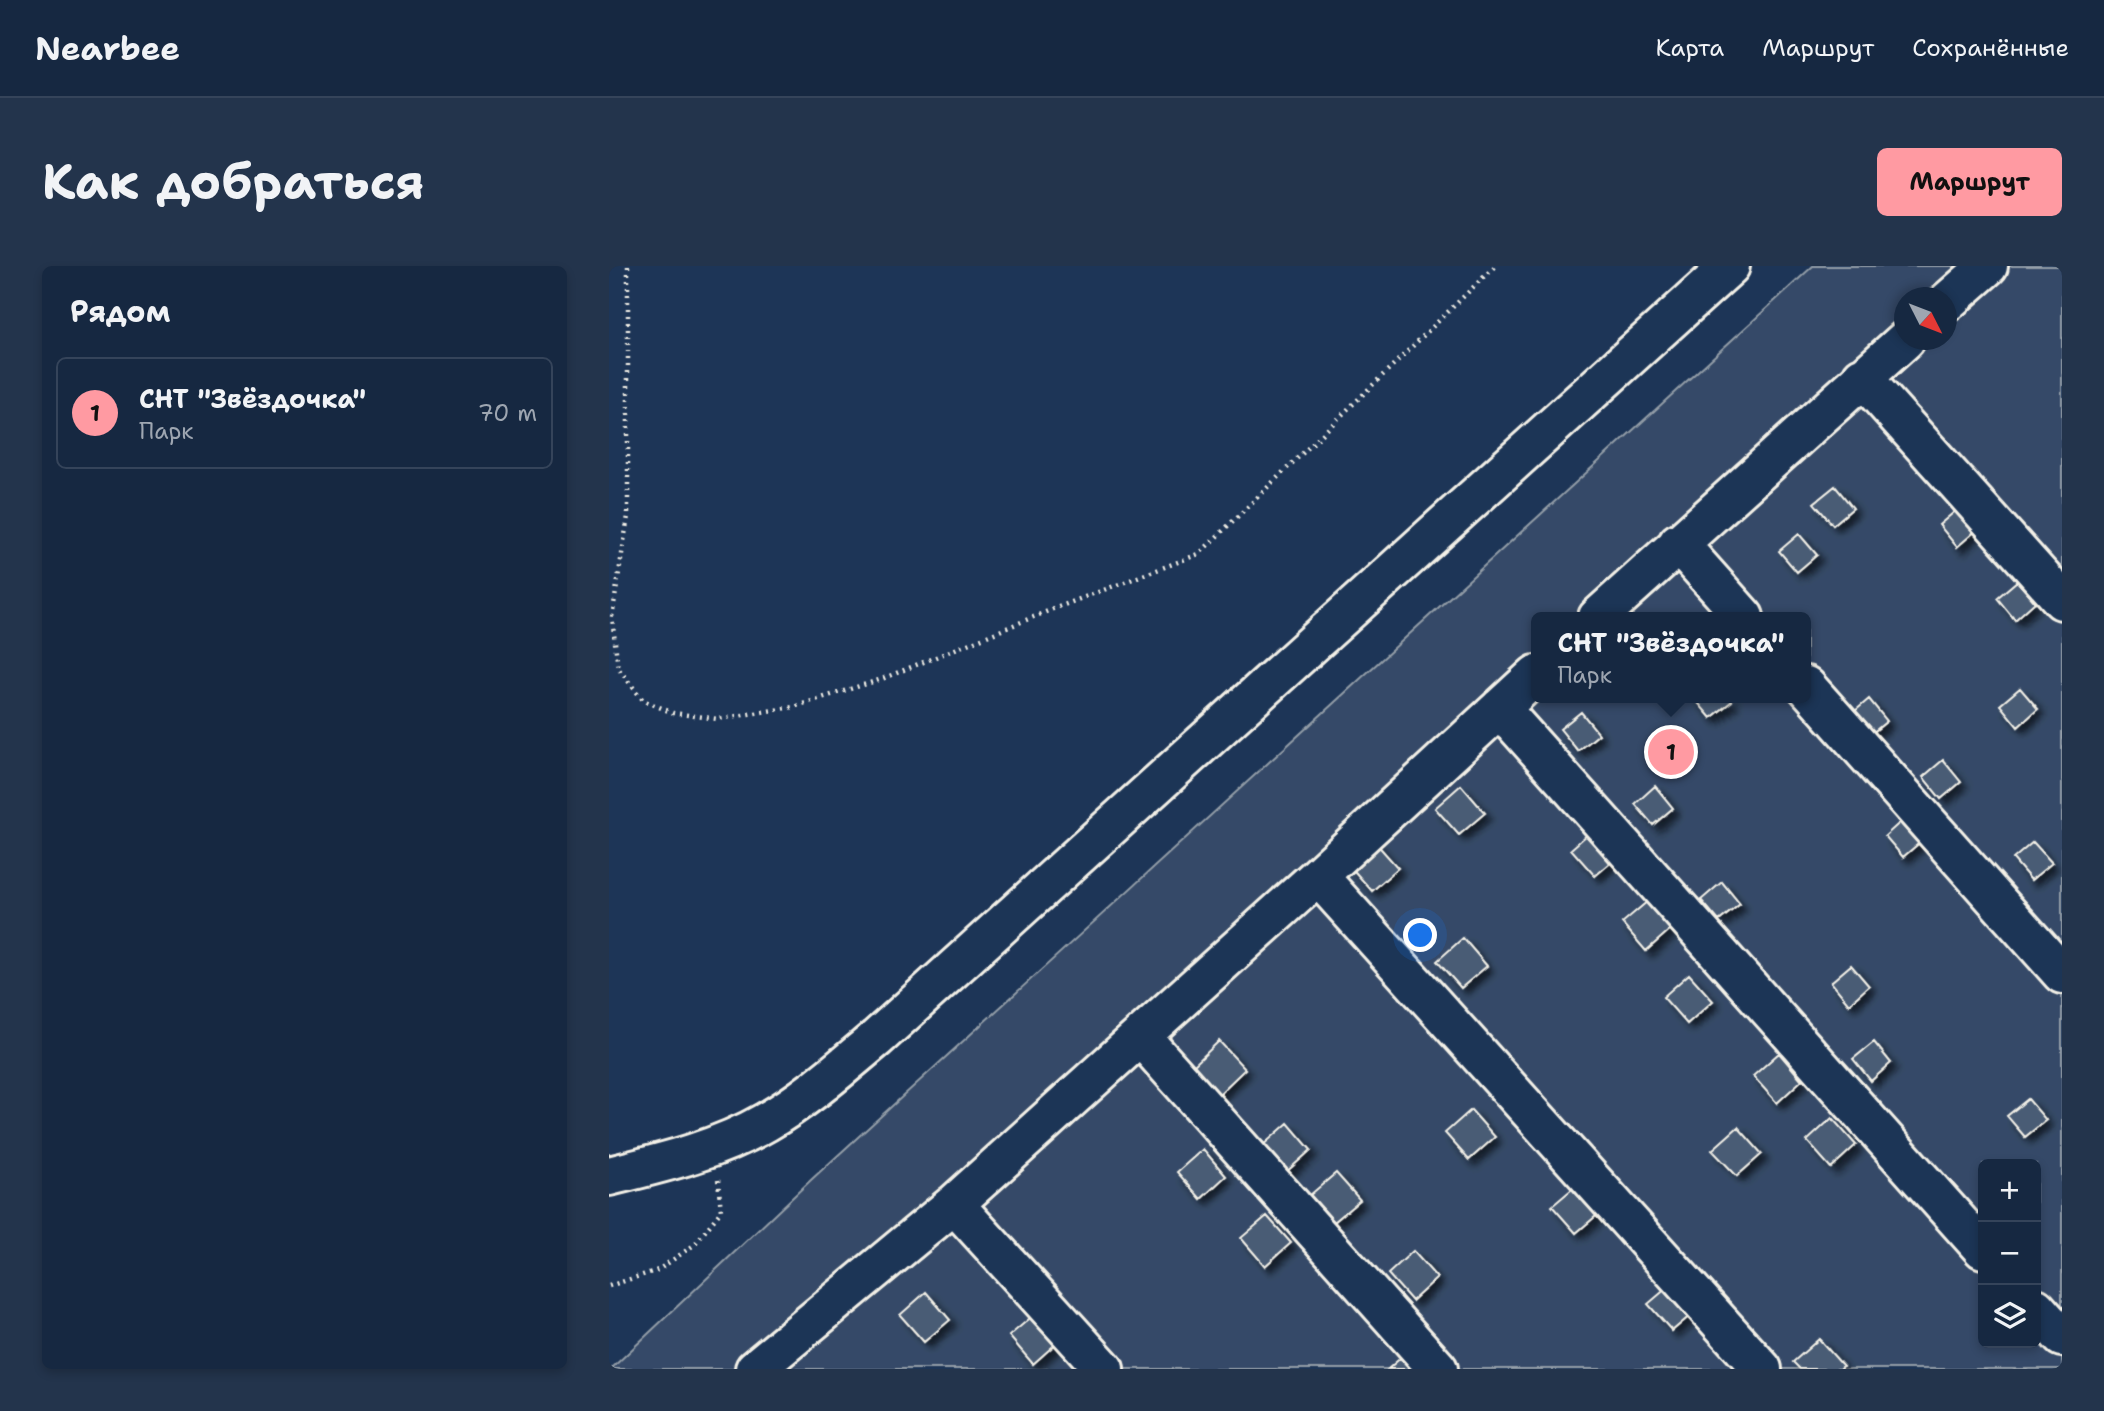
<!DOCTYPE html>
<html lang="ru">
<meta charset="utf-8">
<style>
:root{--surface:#162841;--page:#23344c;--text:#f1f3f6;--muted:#9ea6b1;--line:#35445a;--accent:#ff9aa2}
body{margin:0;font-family:"Shantell Sans",sans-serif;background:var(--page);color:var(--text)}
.controls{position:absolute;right:21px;bottom:21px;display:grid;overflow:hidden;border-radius:10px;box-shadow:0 4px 10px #0003}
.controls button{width:63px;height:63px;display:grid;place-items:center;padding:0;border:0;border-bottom:2px solid var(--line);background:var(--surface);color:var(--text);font:35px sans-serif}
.compass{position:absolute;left:1285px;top:21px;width:63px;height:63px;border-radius:50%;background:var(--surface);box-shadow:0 4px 10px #0003;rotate:132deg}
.you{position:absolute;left:812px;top:670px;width:24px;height:24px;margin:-18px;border:5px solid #fff;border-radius:50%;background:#1a73e8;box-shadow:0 0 0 10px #1a73e833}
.badge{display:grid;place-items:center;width:46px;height:46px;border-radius:50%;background:var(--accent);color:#111;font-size:23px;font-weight:700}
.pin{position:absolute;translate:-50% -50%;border:4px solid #fff;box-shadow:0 2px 7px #0006}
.popup{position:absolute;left:922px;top:346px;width:280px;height:91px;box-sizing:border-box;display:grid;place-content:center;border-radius:10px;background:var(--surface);filter:drop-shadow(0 2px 5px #0005);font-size:23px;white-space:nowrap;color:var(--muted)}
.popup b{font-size:26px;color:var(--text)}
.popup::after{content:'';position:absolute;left:50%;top:100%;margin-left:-14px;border:14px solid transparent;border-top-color:var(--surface)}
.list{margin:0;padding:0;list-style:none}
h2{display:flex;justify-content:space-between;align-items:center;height:91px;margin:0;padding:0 28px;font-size:30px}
h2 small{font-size:23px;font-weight:400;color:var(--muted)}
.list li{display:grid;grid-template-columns:46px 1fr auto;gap:21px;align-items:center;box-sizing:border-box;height:112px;margin:0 14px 14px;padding:0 14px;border:2px solid var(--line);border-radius:10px}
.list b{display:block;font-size:26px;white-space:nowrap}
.list p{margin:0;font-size:23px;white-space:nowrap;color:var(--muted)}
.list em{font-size:23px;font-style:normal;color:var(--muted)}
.icon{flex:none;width:38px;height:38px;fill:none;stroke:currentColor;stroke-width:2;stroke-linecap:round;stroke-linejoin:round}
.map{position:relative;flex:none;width:1453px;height:1103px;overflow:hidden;border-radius:10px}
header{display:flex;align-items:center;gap:42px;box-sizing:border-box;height:98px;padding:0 35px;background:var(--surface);border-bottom:2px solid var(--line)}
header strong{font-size:33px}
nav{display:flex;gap:38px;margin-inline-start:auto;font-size:24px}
.intro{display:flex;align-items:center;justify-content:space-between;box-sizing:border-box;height:168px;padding:0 42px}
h1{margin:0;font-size:49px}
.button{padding:18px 32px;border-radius:10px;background:var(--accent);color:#111;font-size:24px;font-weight:700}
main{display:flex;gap:42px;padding:0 42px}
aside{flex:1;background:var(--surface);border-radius:10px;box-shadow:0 4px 10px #0003}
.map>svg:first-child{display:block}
</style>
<header>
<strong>Nearbee</strong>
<nav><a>Карта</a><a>Маршрут</a><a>Сохранённые</a></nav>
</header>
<div class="intro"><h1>Как добраться</h1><a class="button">Маршрут</a></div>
<main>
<aside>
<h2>Рядом<small></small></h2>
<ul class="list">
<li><span class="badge">1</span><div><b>СНТ &quot;Звёздочка&quot;</b><p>Парк</p></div><em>70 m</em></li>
</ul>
</aside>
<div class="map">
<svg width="1453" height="1103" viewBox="0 0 1453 1103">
<defs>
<filter id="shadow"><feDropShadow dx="6" dy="6" stdDeviation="3.5" flood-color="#0009"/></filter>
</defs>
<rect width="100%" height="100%" fill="#1d3557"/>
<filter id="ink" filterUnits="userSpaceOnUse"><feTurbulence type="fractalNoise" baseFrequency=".0143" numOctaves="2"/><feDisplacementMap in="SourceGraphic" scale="14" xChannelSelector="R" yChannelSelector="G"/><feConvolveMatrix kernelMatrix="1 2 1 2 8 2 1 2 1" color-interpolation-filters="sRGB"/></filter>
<g filter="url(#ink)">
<path fill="#354a67" stroke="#949ea8" stroke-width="2" fill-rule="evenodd" d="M1204,0H1453V1103H2L203,913ZM1296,32H1338V74H1296ZM927,351H1197V432H927ZM1374,898H1427V1077H1374Z"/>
<path fill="#485b74" stroke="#f4f1e8" stroke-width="2" filter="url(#shadow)" d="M1226,220L1244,242L1224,259L1205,237Z
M1350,242L1369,263L1348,281L1330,259Z
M1190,268L1208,289L1188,306L1170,285Z
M1408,315L1426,336L1406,354L1388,332Z
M1411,422L1429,443L1409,461L1391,439Z
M1085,432H1121L1123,435L1102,452Z
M1260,433L1278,455L1257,472L1239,451Z
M972,446L990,468L969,485L951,463Z
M1334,494L1352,516L1332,533L1314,511Z
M852,519L876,547L850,569L826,542Z
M1046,520L1064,542L1044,559L1026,538Z
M1296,552L1315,573L1294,591L1276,570Z
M988,560L1012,588L986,610L962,583Z
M765,575L789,602L763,625L739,598Z
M1424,576L1443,597L1422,614L1404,593Z
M1113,616L1131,638L1110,655L1092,634Z
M1039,635L1063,662L1037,685L1013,657Z
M854,672L878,700L852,722L828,695Z
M1242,699L1260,720L1240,738L1222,716Z
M1080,708L1104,735L1078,758L1054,731Z
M610,775L636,803L607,831L581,803Z
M1265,776L1282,797L1262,815L1244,793Z
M1170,787L1193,814L1168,837L1144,810Z
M1419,833L1437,854L1416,871L1398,850Z
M862,844L886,871L860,894L836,867Z
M1223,852L1247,879L1222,902L1198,875Z
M679,857L702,884L676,907L653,880Z
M1129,861L1153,888L1128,910L1103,884Z
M594,883L617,910L592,933L568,906Z
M727,907L751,934L725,956L701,929Z
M969,918L993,945L967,967L943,940Z
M658,950L682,977L656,1000L632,972Z
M804,985L828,1012L803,1035L779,1008Z
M1065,1016L1089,1043L1063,1065L1039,1038Z
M317,1026L341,1054L315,1076L291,1049Z
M426,1048L450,1075L424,1098L400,1070Z
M1210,1073L1234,1100L1231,1103H1191L1184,1096Z
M795,1089L807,1103H779Z"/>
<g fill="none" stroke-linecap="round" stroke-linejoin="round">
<defs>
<path id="minor" d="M1338,36L1379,0
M1253,111L1453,334
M1069,277L1135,351
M989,351L1296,74
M1197,420L1453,708
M891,442L1374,983
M709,610L1153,1103
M532,771L829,1103
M0,910C53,897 109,884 157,856C197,833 232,802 268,772L1121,0
M345,938L495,1103
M1427,1042L1453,1071
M146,1103L345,938L709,610L927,409"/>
</defs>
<use href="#minor" stroke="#f4f1e8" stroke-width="44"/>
<path stroke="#f4f1e8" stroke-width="4.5" stroke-dasharray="2 5" stroke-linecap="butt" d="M19,0V250L3,351L9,402L34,434L64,447L109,453L184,441L273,413L444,343L590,288L886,0
M0,1020L49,1004L85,979L112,945L109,913"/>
<use href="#minor" stroke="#1d3557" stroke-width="38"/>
</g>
</g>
</svg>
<div class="controls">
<button>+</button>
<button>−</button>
<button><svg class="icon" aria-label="layers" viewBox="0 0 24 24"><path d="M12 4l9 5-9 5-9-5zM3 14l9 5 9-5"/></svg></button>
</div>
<svg class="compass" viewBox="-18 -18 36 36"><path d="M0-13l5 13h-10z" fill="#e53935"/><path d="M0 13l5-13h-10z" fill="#9ea6b1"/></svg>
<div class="you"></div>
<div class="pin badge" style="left:1062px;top:486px">1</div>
<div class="popup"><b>СНТ &quot;Звёздочка&quot;</b>Парк</div>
</div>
</main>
